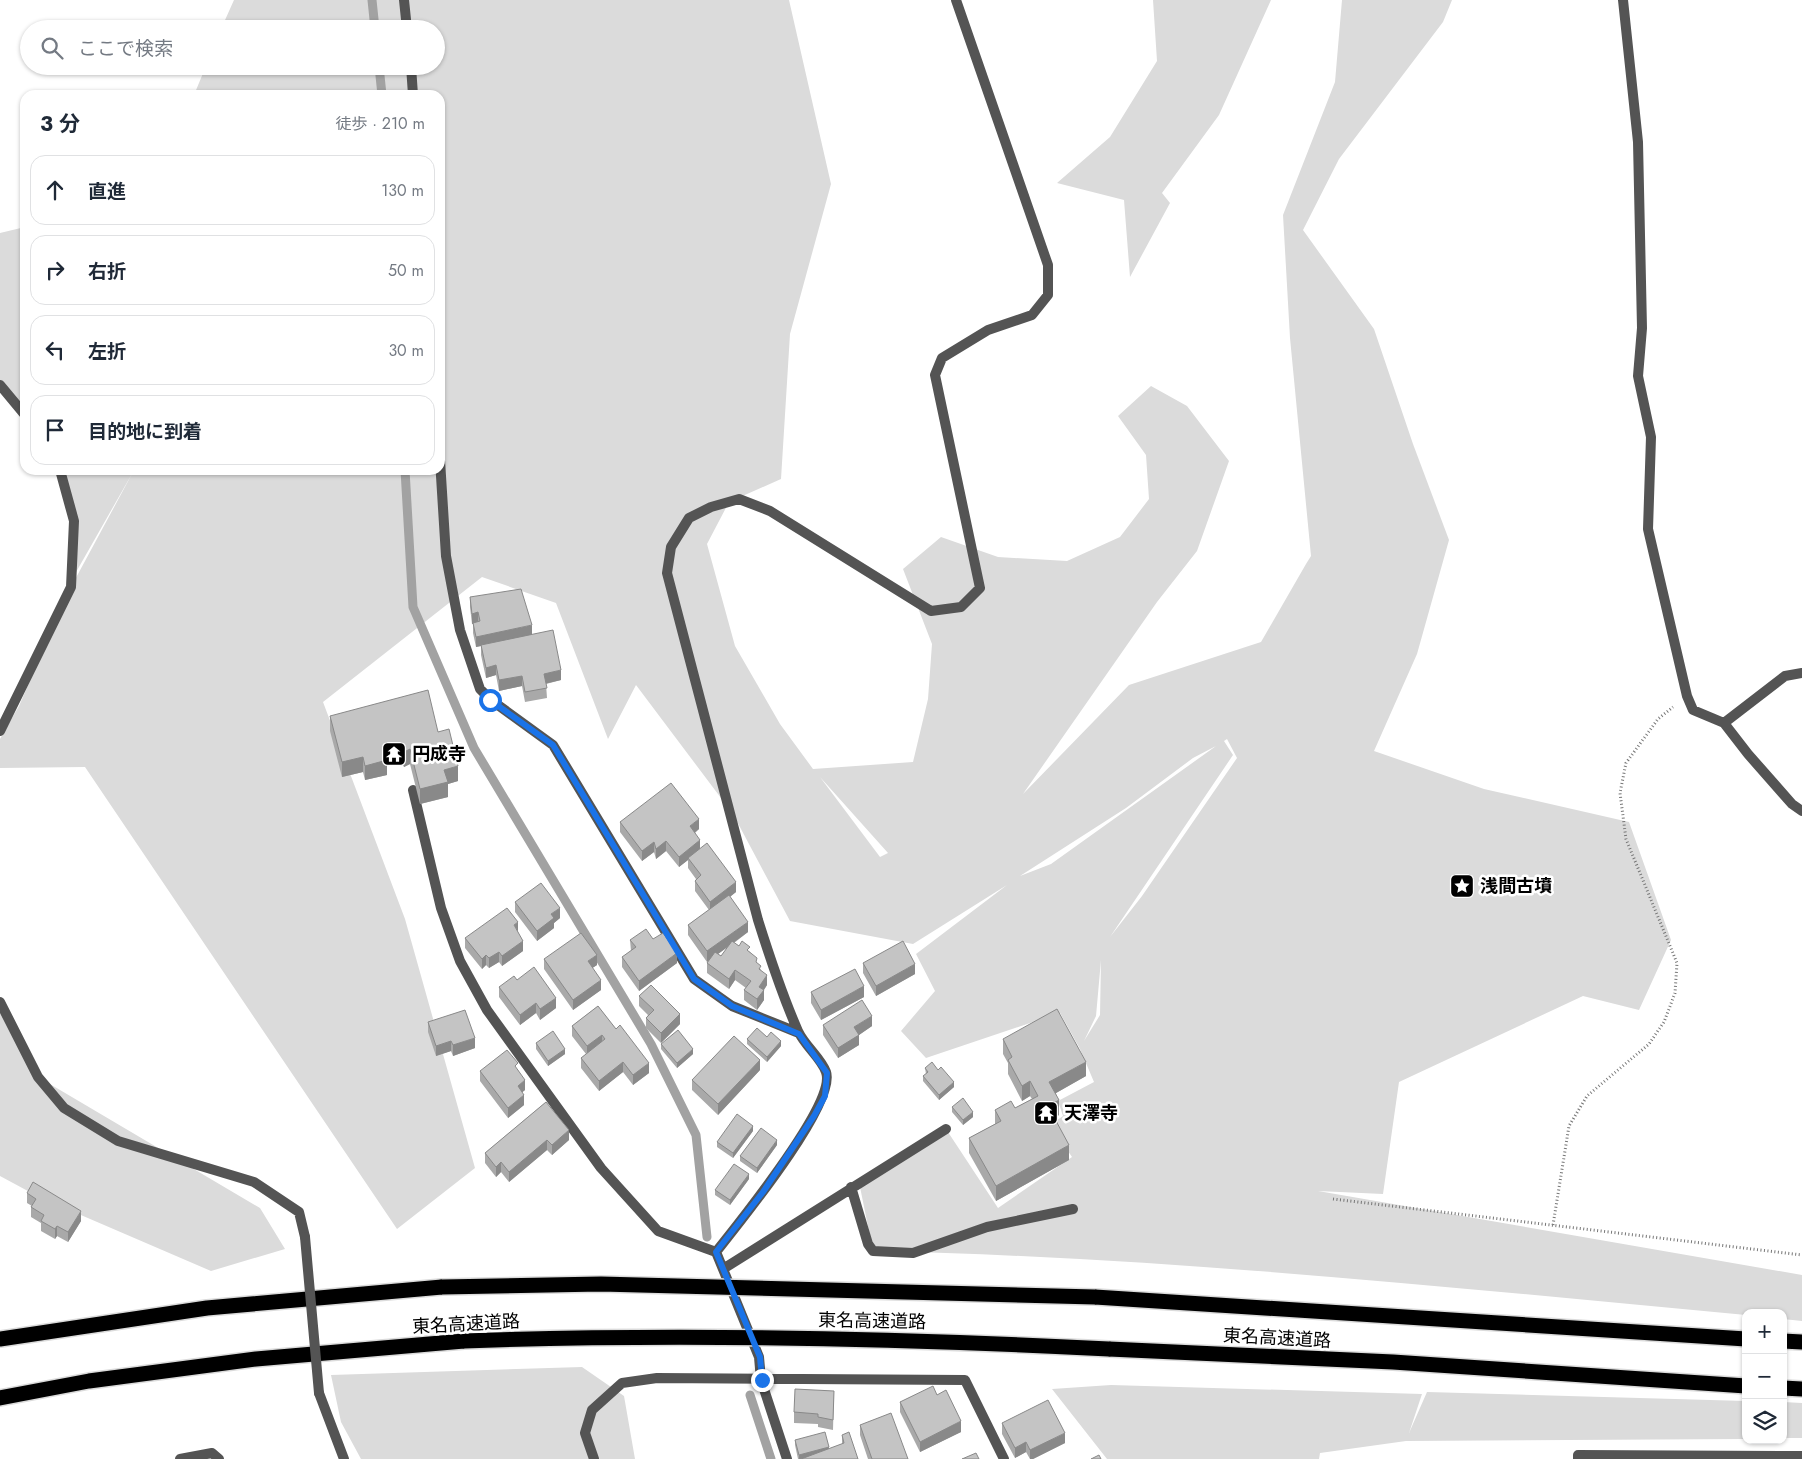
<!DOCTYPE html>
<html lang="ja">
<meta charset="utf-8">
<style>
:root{--surface:#fff;--page:#f6f6f7;--text:#1f2937;--muted:#747a83;--line:#e0e1e3}
body{margin:0;font-family:Jost,"Noto Sans JP",sans-serif;background:var(--page);color:var(--text)}
.controls{position:absolute;right:15px;bottom:15px;display:grid;overflow:hidden;border-radius:10px;box-shadow:0 1px 4px #0004}
.controls button{width:45px;height:45px;display:grid;place-items:center;padding:0;border:0;border-bottom:1px solid var(--line);background:var(--surface);color:var(--text);font:25px sans-serif}
.stop{position:absolute;width:15px;height:15px;margin:-11px;border:4px solid #1a73e8;border-radius:50%;background:#fff}
.stop.end{background:#1a73e8;border-color:#fff;box-shadow:0 1px 5px #0008}
.list{margin:0;padding:0;list-style:none}
h2{display:flex;justify-content:space-between;align-items:center;height:65px;margin:0;padding:0 20px;font-size:21px}
h2 small{font-size:16px;font-weight:400;color:var(--muted)}
.list li{display:grid;grid-template-columns:32px 1fr auto;gap:15px;align-items:center;box-sizing:border-box;height:70px;margin:0 10px 10px;padding:0 10px;border:1px solid var(--line);border-radius:15px}
.list b{display:block;font-size:19px;white-space:nowrap}
.list em{font-size:16px;font-style:normal;color:var(--muted)}
.icon{flex:none;width:28px;height:28px;fill:none;stroke:currentColor;stroke-width:2;stroke-linecap:round;stroke-linejoin:round}
.map{position:relative;flex:none;width:1802px;height:1459px;overflow:hidden}
.search{position:absolute;background:var(--surface);box-shadow:0 1px 4px #0004;left:20px;top:20px;width:425px;height:55px;display:flex;align-items:center;gap:12px;box-sizing:border-box;padding:0 18px;border-radius:28px;color:var(--muted);font-size:19px}
.panel{position:absolute;background:var(--surface);box-shadow:0 1px 4px #0004;left:20px;top:90px;width:425px;height:385px;border-radius:15px}
.map>svg:first-child{display:block}
</style>
<div class="map">
<svg width="1802" height="1459" viewBox="0 0 1802 1459">
<rect width="100%" height="100%" fill="#fff"/>
<path fill="#dbdbdb" fill-rule="evenodd" d="M234,0H789L831,184L790,334L781,479L729,502L707,544L735,646L780,724L813,769L913,762L928,699L932,644L903,569L941,537L998,557L1067,561L1120,537L1149,499L1146,455L1118,416L1151,386L1187,406L1229,461L1197,551L1157,602L1023,794L1129,685L1261,642L1306,564L1311,556L1290,338L1283,215L1335,82L1342,0H1452L1443,22L1339,159L1303,230L1374,329L1413,444L1449,540L1417,654L1374,751L1484,789L1629,822L1671,940L1639,1010L1583,996L1399,1082L1383,1194L1318,1191L1802,1275V1321L1783,1319V1313H1746V1315C1455,1288 1165,1257 873,1251L859,1182L946,1129L998,1208L1072,1157L1050,1125L1063,1116L1058,1101L1094,1082L1080,1049L1060,1013L926,1058L901,1031L935,991L916,954L1007,885L913,944L790,921L733,814L636,685L608,739L556,603L482,577L323,702L405,919L475,1168L397,1229L85,767L0,768V739L19,706L71,587L133,472L71,581L73,516L60,470H440V95H194L206,66H436V29H221ZM1227,739L1237,758L1142,896L1110,937L1233,755L1224,741ZM1216,746L1051,864L1020,876L1126,808L1193,758ZM820,777L888,853L880,857ZM1101,960L1100,1015L1084,1041L1096,1016Z
M1153,0H1271L1219,115L1162,193L1170,203L1130,277L1124,200L1057,183L1110,137L1157,61Z
M25,227V410L0,380V233Z
M0,1001L38,1077L260,1208L285,1249L211,1271L39,1197L0,1176Z
M582,1367L624,1396L635,1459H361L341,1422L331,1375Z
M1111,1385L1422,1394L1409,1433L1427,1392L1746,1401V1439L1406,1441L1320,1453L1319,1459H1107L1052,1389Z
M1783,1402L1802,1403V1438H1783Z"/>
<g fill="none" stroke-linecap="round" stroke-linejoin="round">
<path stroke="#a2a2a2" stroke-width="9" d="M372,0L375,29
M379,66L382,95
M405,470L413,607L474,748L651,1044L696,1135L707,1237
M750,1395L771,1459"/>
<defs>
<path id="motorway" d="M1095,1297L1746,1339
M0,1339L207,1308L442,1287
M1783,1341L1802,1342
M1109,1349L1393,1362L1746,1386
M1783,1388L1802,1389
M0,1398L89,1381L256,1359L464,1341"/>
</defs>
<use href="#motorway" stroke="#dbdbdb" stroke-width="18"/>
<path stroke="#767676" stroke-width="3" stroke-dasharray="1 2.5" stroke-linecap="butt" d="M1333,1199L1802,1255
M1553,1225L1569,1126L1587,1096L1649,1044L1664,1022L1675,993L1677,963L1626,839L1620,793L1626,763L1658,719L1673,707"/>
<path stroke="#545454" stroke-width="10" d="M404,0L407,29
M1623,0L1638,142L1642,328L1638,376L1651,437L1648,529L1687,696L1693,710L1724,723L1748,754L1792,804L1802,811
M411,66L413,95
M0,385L25,415
M440,460L446,556L460,630L480,689L491,700L553,745L694,979L732,1006L799,1033
M1724,723L1785,676L1802,673
M0,731L71,587L74,521L60,470
M413,790L441,908L460,961L487,1010L601,1168L658,1231L716,1252L759,1357L761,1380L787,1459
M0,1002L38,1077L64,1108L118,1141L254,1182L299,1212L305,1237
M851,1187L868,1244L873,1251L913,1253L987,1227L1073,1209
M716,1252C738,1224 837,1103 826,1072C821,1058 805,1046 798,1031C782,995 770,958 758,920L667,573L671,547L689,518L711,507L739,499L770,511L931,611L961,607L980,588L935,375L942,358L988,330L1032,315L1048,295V265L956,0
M723,1269L946,1129
M319,1393L344,1459
M180,1459L212,1453L219,1459
M594,1459L585,1433L592,1410L622,1383L657,1378L965,1380L1004,1459
M1578,1459V1455L1802,1456"/>
<use href="#motorway" stroke="#000" stroke-width="15"/>
<defs>
<path id="motorway-bridge" d="M442,1287L601,1284L1095,1297
M464,1341C679,1333 894,1338 1109,1349"/>
</defs>
<use href="#motorway-bridge" stroke="#dbdbdb" stroke-width="18" stroke-linecap="butt"/>
<path stroke="#545454" stroke-width="10" d="M305,1237L319,1393"/>
<use href="#motorway-bridge" stroke="#000" stroke-width="15"/>
</g>
<path fill="#a9a9a9" fill-rule="evenodd" d="M470,597L532,635L561,680L546,684L547,698L525,702L522,686L499,691L496,675L486,678L481,655V646L476,647L473,633V624H472L470,607Z
M330,716L438,732L458,781L448,784V797L420,804L410,764L404,767L400,761L387,764V775L365,780L363,772L342,777L330,731Z
M620,822L699,829L695,833L700,848L736,892L730,897L748,932L734,943L750,952L761,970L767,985L764,990V1000L757,1010L744,1000V990L746,988L735,980L729,989L707,973V963L710,960L707,962L688,935V925L709,910L695,891V881L696,879L688,868V860L679,867L666,851L656,859L654,852L642,861L620,832ZM729,946L721,956L718,954Z
M515,902L560,918L554,923V928L537,941L515,912Z
M518,932L523,951L502,966L499,962L489,968L486,965L482,969L465,948V938Z
M653,939L677,963L639,991L622,967V957L631,951L630,940Z
M544,959L597,965L592,968L601,990L573,1010L544,969Z
M863,963L915,974L876,996L863,973Z
M517,980L556,1008L540,1020L536,1013L520,1025L499,997V987Z
M811,992L864,997L821,1020L811,1003Z
M639,996L680,1024L661,1043L646,1028V1018L648,1015L639,1006Z
M598,1006L649,1073L633,1085L623,1072L599,1091L581,1068V1058L586,1054L572,1036V1026Z
M428,1022L475,1048L453,1056L451,1051L436,1056L428,1032Z
M823,1025L872,1026L859,1035V1045L838,1058L823,1035Z
M767,1037L781,1046L767,1062L747,1044V1039Z
M1003,1039L1086,1076L1056,1093L1059,1115L1054,1118L1069,1160L996,1201L969,1153V1138L995,1124V1110L1015,1108L1032,1099L1030,1096L1022,1101L1008,1074V1063L1003,1054Z
M536,1043L565,1054L548,1066L536,1049Z
M661,1044L693,1054L677,1068L661,1049Z
M925,1068L954,1087L939,1100L923,1081V1076L926,1074Z
M518,1070L525,1090L522,1092L524,1105L508,1118L480,1081V1071Z
M760,1070L718,1115L692,1090V1080Z
M546,1102L569,1140L552,1155L547,1150L509,1182L501,1172L496,1177L485,1163V1153Z
M952,1107L973,1117L963,1125L952,1112Z
M753,1131L733,1158L717,1147V1142Z
M777,1145L757,1173L740,1161V1156Z
M749,1179L730,1205L715,1195V1190Z
M27,1193L81,1221L68,1242L57,1236L55,1239L41,1231V1223L31,1217V1207L32,1206L27,1203Z
M834,1391L833,1430L818,1427V1424L794,1423V1412Z
M937,1395L961,1432L920,1452L900,1412V1402Z
M1002,1423L1065,1443L1033,1459H1030L1026,1452L1015,1458L1002,1434Z
M860,1425L908,1459H868L860,1435Z
M842,1435L858,1459H798L795,1445V1440L829,1449L842,1444Z"/>
<path fill="#898989" d="M478,612V622L472,624V614Z
M532,625V635L476,647V637Z
M496,665V675L486,678V668Z
M561,670V680L544,684V674Z
M522,676V686L499,691V680Z
M400,746V761L387,764V775L365,780V766L384,750Z
M410,749V764L404,767V752Z
M363,757V772L342,777V762Z
M458,766V781L448,784V797L420,804V789L444,770Z
M699,819V829L690,836V826Z
M700,840V850L688,858V860L679,867V857Z
M666,841V851L656,859V849Z
M654,842V852L642,861V851Z
M736,882V892L710,912V902Z
M560,908V918L554,923V928L537,941V931L551,914Z
M518,922V932L514,925Z
M748,922V932L707,962V951Z
M523,941V951L502,966V956Z
M499,952V962L489,968V958Z
M677,953V963L639,991V981Z
M486,955V965L482,969V959Z
M597,955V965L588,971V961Z
M915,964V974L876,996V986Z
M735,970V980L729,989V979Z
M767,975V985L759,997V987Z
M601,980V990L573,1010V1000Z
M864,986V997L821,1020V1010Z
M764,990V1000L757,1010V999Z
M556,998V1008L540,1020V1009Z
M536,1003V1013L520,1025V1015Z
M680,1014V1024L661,1043V1033Z
M872,1016V1026L859,1035V1045L838,1058V1048L854,1027Z
M602,1035V1045L587,1056V1046Z
M475,1038V1048L453,1056V1045Z
M451,1041V1051L436,1056V1046Z
M781,1041V1046L767,1062V1057Z
M565,1049V1054L548,1066V1061Z
M693,1049V1054L677,1068V1063Z
M760,1060V1070L718,1115V1104Z
M623,1062V1072L599,1091V1081Z
M1086,1062V1076L1049,1097V1082Z
M649,1063V1073L633,1085V1075Z
M525,1080V1090L518,1096V1086Z
M1030,1081V1096L1022,1101V1086Z
M954,1082V1087L939,1100V1095Z
M524,1095V1105L508,1118V1108Z
M1059,1100V1115L1048,1121V1106Z
M973,1112V1117L963,1125V1120Z
M753,1126V1131L733,1158V1153Z
M569,1130V1140L552,1155V1145Z
M547,1140V1150L509,1182V1172Z
M777,1140V1145L757,1173V1168Z
M1069,1145V1160L996,1201V1186Z
M501,1162V1172L496,1177V1167Z
M749,1174V1179L730,1205V1200Z
M81,1211V1221L68,1242V1232Z
M57,1226V1236L55,1239V1229Z
M961,1421V1432L920,1452V1442Z
M1065,1433V1443L1033,1459H1030V1450Z
M1026,1442V1452L1015,1458V1448Z
M829,1447V1452L804,1459H799V1455Z"/>
<path fill="#c4c4c4" stroke="#898989" d="M521,589L532,625L476,637L473,623L480,621L478,612L472,614L470,597Z
M553,630L561,670L544,674L547,688L525,692L522,676L499,680L496,665L486,668L481,645Z
M428,690L438,732L449,729L458,766L444,770L448,782L420,789L410,749L404,752L400,746L384,750L387,760L365,766L363,757L342,762L330,716Z
M671,783L699,819L690,826L700,840L679,857L666,841L656,849L654,842L642,851L620,822Z
M707,843L736,882L710,902L695,881L701,875L688,858Z
M541,883L560,908L551,914L554,918L537,931L515,902Z
M729,895L748,922L707,951L688,925Z
M507,908L518,922L514,925L523,941L502,956L499,952L489,958L486,955L482,959L465,938Z
M646,929L653,939L663,933L677,953L639,981L622,957L636,947L630,940Z
M581,933L597,955L588,961L601,980L573,1000L544,959Z
M732,941L739,946L742,941L750,947L747,950L757,958L756,962L761,966L759,969L767,975L759,987L764,990L757,999L744,990L751,981L735,970L729,979L707,963L715,952L721,956Z
M903,941L915,964L876,986L863,963Z
M534,967L556,998L540,1009L536,1003L520,1015L499,987L514,976L517,980Z
M855,969L864,986L821,1010L811,992Z
M651,985L680,1014L661,1033L646,1018L654,1010L639,996Z
M862,1000L872,1016L854,1027L859,1035L838,1048L823,1025Z
M598,1006L616,1029L620,1025L649,1063L633,1075L623,1062L599,1081L581,1058L605,1039L602,1035L587,1046L572,1026Z
M1057,1009L1086,1062L1049,1082L1059,1100L1048,1106L1069,1145L996,1186L969,1138L1001,1121L995,1110L1011,1101L1015,1108L1038,1096L1030,1081L1022,1086L1008,1060L1012,1057L1003,1039Z
M465,1010L475,1038L453,1045L451,1041L436,1046L428,1022Z
M757,1028L767,1037L771,1032L781,1041L767,1057L747,1039Z
M678,1030L693,1049L677,1063L661,1044Z
M553,1031L565,1049L548,1061L536,1043Z
M734,1036L760,1060L718,1104L692,1080Z
M507,1050L518,1063L515,1066L525,1080L518,1086L524,1095L508,1108L480,1071Z
M932,1062L938,1070L941,1067L954,1082L939,1095L923,1076L928,1072L925,1068Z
M963,1098L973,1112L963,1120L952,1107Z
M546,1102L569,1130L552,1145L547,1140L509,1172L501,1162L496,1167L485,1153Z
M737,1114L753,1126L733,1153L717,1142Z
M761,1128L777,1140L757,1168L740,1156Z
M734,1164L749,1174L730,1200L715,1190Z
M33,1182L81,1211L68,1232L57,1226L55,1229L41,1221L44,1215L31,1207L36,1199L27,1193Z
M933,1386L937,1395L946,1390L961,1421L920,1442L900,1402Z
M795,1389L834,1391L833,1420L818,1417V1414L794,1412Z
M1048,1400L1065,1433L1030,1450L1026,1442L1015,1448L1002,1423Z
M891,1413L908,1459H872L860,1425Z
M825,1432L829,1447L799,1455L795,1440Z
M849,1432L858,1459H801L844,1443L842,1435Z
M976,1453L979,1459H962Z
M1099,1455L1101,1459H1091Z"/>
<g fill="none" stroke-linecap="round" stroke-linejoin="round">
<path stroke="#1a73e8" stroke-width="6" d="M490,700L553,745L694,979L732,1006L799,1034L827,1073L825,1096L814,1116L763,1192L716,1252L760,1357L762,1380"/>
</g>
<defs>
<symbol id="temple-square" viewBox="-11 -11 22 22"><rect x="-9" y="-9" width="18" height="18" rx="4" fill="#000" stroke="#fff"/><path d="M0-6L5-2H3V0L6.5 2.5H4V6H1.5V3h-3V6H-4V2.5H-6.5L-3 0V-2H-5Z" fill="#fff"/></symbol>
<symbol id="sight-square" viewBox="-11 -11 22 22"><rect x="-9" y="-9" width="18" height="18" rx="4" fill="#000" stroke="#fff"/><path d="M0-6L1.8-2.2L6-1.7L2.9 1.2L3.7 5.4L0 3.3L-3.7 5.4L-2.9 1.2L-6-1.7L-1.8-2.2Z" fill="#fff"/></symbol>
</defs>
<g fill-rule="evenodd">
<use href="#temple-square" x="380" y="740" width="28" height="28"/>
<use href="#sight-square" x="1448" y="872" width="28" height="28"/>
<use href="#temple-square" x="1032" y="1099" width="28" height="28"/>
</g>
<g text-anchor="middle" stroke-width="5" stroke-linejoin="round" paint-order="stroke">
<g font-size="18" font-weight="bold" fill="#000" stroke="#fff" text-anchor="start">
<text x="412" y="760">円成寺</text>
<text x="1480" y="892">浅間古墳</text>
<text x="1064" y="1119">天澤寺</text>
</g>
<g font-size="18" fill="#000" stroke="#fff">
<text transform="translate(872 1321) rotate(1)" y="6">東名高速道路</text>
<text transform="translate(466 1324) rotate(-3)" y="6">東名高速道路</text>
<text transform="translate(1277 1338) rotate(3)" y="6">東名高速道路</text>
</g>
</g>
</svg>
<div class="controls">
<button>+</button>
<button>−</button>
<button><svg class="icon" aria-label="layers" viewBox="0 0 24 24"><path d="M12 4l9 5-9 5-9-5zM3 14l9 5 9-5"/></svg></button>
</div>
<div class="stop" style="left:490px;top:700px"></div>
<div class="stop end" style="left:762px;top:1380px"></div>
<div class="search"><svg class="icon" aria-label="search" viewBox="0 0 24 24"><circle cx="10" cy="10" r="6"/><path d="M15 15l6 6"/></svg>ここで検索</div>
<section class="panel">
<h2>3 分<small>徒歩 · 210 m</small></h2>
<ul class="list">
<li><svg class="icon" aria-label="ahead" viewBox="0 0 24 24"><path d="M12 20V5M6 11l6-6 6 6"/></svg><div><b>直進</b></div><em>130 m</em></li>
<li><svg class="icon" aria-label="right" viewBox="0 0 24 24"><path d="M7 20v-9h11M14 6l5 5-5 5"/></svg><div><b>右折</b></div><em>50 m</em></li>
<li><svg class="icon" aria-label="left" viewBox="0 0 24 24"><path d="M17 20v-9H6M10 6l-5 5 5 5"/></svg><div><b>左折</b></div><em>30 m</em></li>
<li><svg class="icon" aria-label="arrive" viewBox="0 0 24 24"><path d="M6 21V4h12l-3 4 3 4H6"/></svg><div><b>目的地に到着</b></div></li>
</ul>
</section>
</div>
